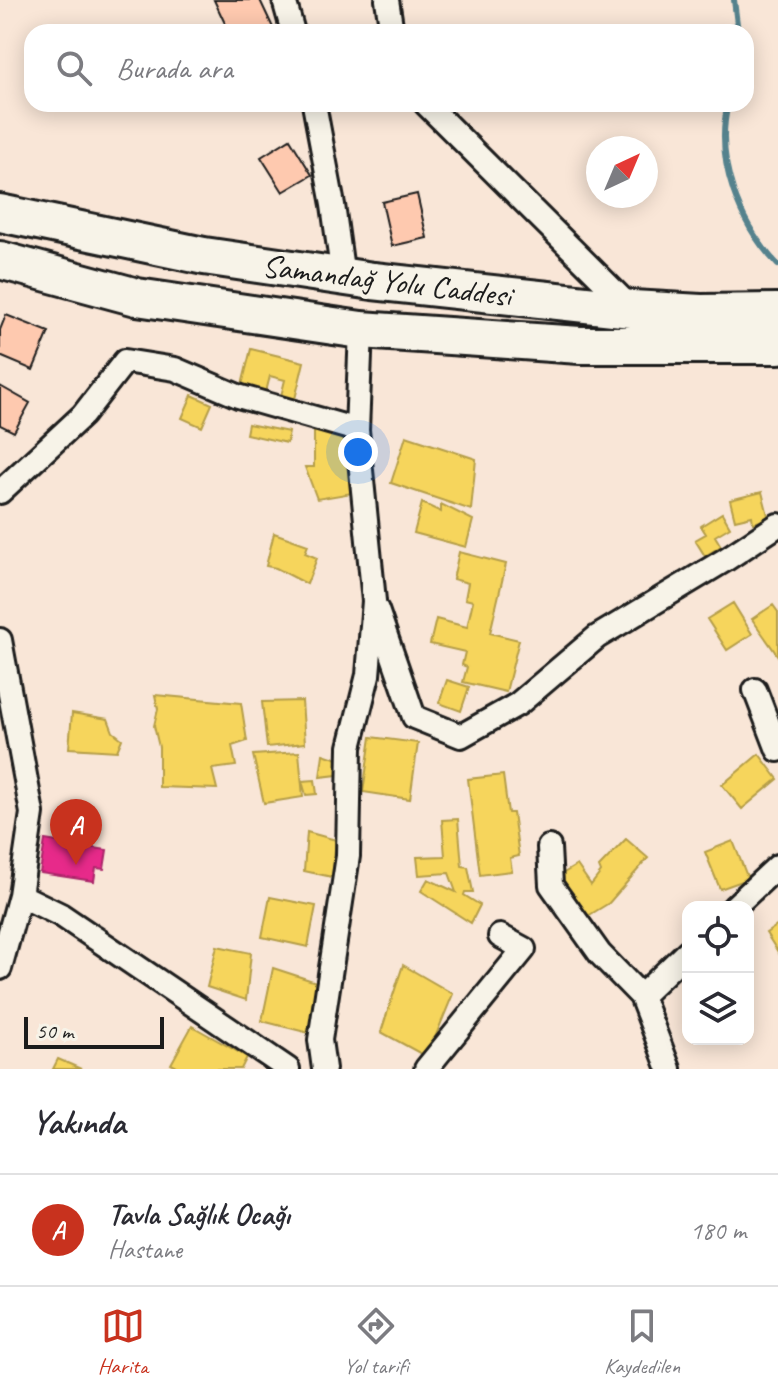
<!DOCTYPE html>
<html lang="tr">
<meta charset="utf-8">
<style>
:root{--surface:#fff;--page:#f2f2f3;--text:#2b2b33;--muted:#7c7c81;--line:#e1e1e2;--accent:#c8321e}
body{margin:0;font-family:Caveat,sans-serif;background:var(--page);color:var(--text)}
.controls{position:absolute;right:24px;bottom:24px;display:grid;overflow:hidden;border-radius:16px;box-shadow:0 4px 20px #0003}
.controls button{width:72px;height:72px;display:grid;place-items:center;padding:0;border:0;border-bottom:2px solid var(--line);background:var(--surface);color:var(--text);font:40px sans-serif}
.compass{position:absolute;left:586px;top:136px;width:72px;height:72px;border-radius:50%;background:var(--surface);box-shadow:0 4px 20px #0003;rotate:44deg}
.scale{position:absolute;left:24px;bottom:20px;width:140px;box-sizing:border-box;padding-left:8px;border:4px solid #1c1c1c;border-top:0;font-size:22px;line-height:28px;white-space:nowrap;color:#1c1c1c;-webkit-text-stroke:6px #f7f3e8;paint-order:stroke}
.you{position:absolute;left:358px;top:452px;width:28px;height:28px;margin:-20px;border:6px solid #fff;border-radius:50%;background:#1a73e8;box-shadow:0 0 0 12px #1a73e833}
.badge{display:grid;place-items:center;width:52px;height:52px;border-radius:50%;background:var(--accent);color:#fff;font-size:26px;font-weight:700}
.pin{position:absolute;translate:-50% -66px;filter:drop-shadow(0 2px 4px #0008)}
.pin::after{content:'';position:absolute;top:42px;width:28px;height:24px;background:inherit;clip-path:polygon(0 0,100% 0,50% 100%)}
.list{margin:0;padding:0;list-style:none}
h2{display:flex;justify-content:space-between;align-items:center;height:104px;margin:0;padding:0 32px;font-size:34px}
h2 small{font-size:26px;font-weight:400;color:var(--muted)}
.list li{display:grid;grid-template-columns:52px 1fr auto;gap:24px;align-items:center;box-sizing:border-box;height:112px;padding:0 32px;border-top:2px solid var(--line)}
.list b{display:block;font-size:30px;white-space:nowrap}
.list p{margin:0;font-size:26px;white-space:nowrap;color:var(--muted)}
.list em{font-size:26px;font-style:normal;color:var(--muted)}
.icon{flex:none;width:44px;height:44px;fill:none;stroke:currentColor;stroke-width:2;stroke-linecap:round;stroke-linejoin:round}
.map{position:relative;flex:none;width:778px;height:1069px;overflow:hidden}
.search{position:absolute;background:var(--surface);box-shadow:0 4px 20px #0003;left:24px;right:24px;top:24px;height:88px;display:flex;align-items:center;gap:20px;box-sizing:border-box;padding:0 28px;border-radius:24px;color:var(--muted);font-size:30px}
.sheet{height:216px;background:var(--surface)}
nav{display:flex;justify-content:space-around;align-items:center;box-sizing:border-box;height:112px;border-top:2px solid var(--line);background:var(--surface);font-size:22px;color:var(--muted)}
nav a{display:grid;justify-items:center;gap:4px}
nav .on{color:var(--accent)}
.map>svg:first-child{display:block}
</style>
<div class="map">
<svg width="778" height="1069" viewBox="0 0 778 1069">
<rect width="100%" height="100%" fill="#f9e6d7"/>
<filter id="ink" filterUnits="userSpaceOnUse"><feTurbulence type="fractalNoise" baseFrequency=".0125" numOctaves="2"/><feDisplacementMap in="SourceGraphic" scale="16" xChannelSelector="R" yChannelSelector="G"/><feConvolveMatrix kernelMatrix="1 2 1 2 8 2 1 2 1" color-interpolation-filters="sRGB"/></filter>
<g filter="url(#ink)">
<path fill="#f6d55c" stroke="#b59e49" stroke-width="2" d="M251,349L304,362L294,403L280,400L285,380L270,376L265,396L241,389Z
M192,395L212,404L202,427L182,418Z
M248,424L289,432L287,443L246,434Z
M314,431L352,433L358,492L317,499L305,467H314Z
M406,436L476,459L471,510L391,483Z
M762,492L769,519L753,523L752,516L735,520L730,500Z
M422,503L441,512V504L473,520L466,547L414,533Z
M722,513L730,527L715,536L721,546L705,556L695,540L706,534L701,526Z
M274,533L308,545L305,553L317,558L307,584L276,568L266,566Z
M459,552L506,564L490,633L519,640L506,692L463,682L467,667L462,665L465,652L430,644L436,619L467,627L473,601L465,599L468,583L453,579Z
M733,603L752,634L727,650L707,619Z
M773,605L778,612V656L752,619Z
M447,680L469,687L461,711L439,703Z
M155,695L241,703L247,741L232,746L236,766L212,769L217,789L159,787V747L154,726L158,709Z
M302,701L305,743L267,747L262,702Z
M72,713L108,719L113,732L122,739L117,751L69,748Z
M371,737L418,743L410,799L363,792Z
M299,752L303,797L264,803L253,755Z
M323,754L338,759L337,775L320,777Z
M759,754L778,779L742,809L722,785Z
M503,775L508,813H513L519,856L510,858L512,871L480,875L468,779Z
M315,780L317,794L306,795L302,781Z
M458,819L462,866L468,867L473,892H465L464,895L480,905L471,923L421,891L428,879L456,892L449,873L419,875L417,857L445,856L442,820Z
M307,832L336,840L332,877L304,871Z
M626,839L648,858L609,903L583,919L557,877L577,865L591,885L601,872L599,867Z
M733,841L748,879L720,889L705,852Z
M270,897L316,906L308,947L262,937Z
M778,925V952L766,933Z
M217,946L251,953L246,1000L207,987Z
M403,965L453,994L427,1057L381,1032Z
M273,968L319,983L309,1033L262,1021Z
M192,1026L247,1057L241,1069H181L171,1064Z
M58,1059L81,1069H53Z"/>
<path fill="#e7298a" stroke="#aa2569" stroke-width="2" d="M45,840L107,850L104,869L96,868L94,881L40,873Z"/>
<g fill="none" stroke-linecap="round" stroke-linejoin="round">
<path stroke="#54828d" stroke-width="6" d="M734,0L738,32
M728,104C714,160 739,224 778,265"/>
</g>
<path fill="#fec9af" stroke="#1c1c1c" stroke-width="2" d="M214,0H260L275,32H229Z
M290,139L312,175L283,192L261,157Z
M417,194L427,238L392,246L382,202Z
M6,315L49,332L33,370L0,356V330Z
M0,386L30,403L14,432L0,425Z"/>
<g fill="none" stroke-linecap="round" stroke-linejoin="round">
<defs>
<path id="minor" d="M284,0L293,32
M387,0L392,32
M314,104L333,205L343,277
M426,104L631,308
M0,492L83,415L125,361L175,369L238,396L357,430
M377,610L414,717L461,736L518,704L597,637L725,560L778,525
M0,640L32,813L20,895L0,968
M755,690L778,750
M549,847L551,885L600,954L641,996L669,1069
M20,895L61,915L288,1069
M734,907L778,866
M641,996L688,951
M324,1069L320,1040L348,856L350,747L368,675L374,601L357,430L361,330
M426,1069L524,949L500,936"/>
<path id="trunk" d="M0,213L204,256L373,281L632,309L701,313L778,312
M0,260L137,297L361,330L580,345H778"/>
</defs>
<use href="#minor" stroke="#1c1c1c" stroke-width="28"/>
<use href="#trunk" stroke="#1c1c1c" stroke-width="42"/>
<use href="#minor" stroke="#f7f3e8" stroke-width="22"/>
<use href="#trunk" stroke="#f7f3e8" stroke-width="36"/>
</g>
</g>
<g text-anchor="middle" stroke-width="8" stroke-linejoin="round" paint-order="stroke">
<g font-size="32" fill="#1c1c1c" stroke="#f7f3e8">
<text transform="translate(387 280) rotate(7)" y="11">Samandağ Yolu Caddesi</text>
</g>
</g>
</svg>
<div class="controls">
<button><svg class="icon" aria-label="locate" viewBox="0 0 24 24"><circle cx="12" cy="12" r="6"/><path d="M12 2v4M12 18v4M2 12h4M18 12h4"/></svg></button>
<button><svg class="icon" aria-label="layers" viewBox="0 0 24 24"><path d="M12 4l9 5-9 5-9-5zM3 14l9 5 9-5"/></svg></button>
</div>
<svg class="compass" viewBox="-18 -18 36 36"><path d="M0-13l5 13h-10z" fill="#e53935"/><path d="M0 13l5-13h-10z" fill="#7c7c81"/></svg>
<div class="scale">50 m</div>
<div class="you"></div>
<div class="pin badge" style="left:76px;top:865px">A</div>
<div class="search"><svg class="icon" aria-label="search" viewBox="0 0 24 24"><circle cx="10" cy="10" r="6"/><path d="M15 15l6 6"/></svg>Burada ara</div>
</div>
<section class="sheet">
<h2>Yakında<small></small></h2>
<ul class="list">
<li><span class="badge">A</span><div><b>Tavla Sağlık Ocağı</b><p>Hastane</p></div><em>180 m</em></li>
</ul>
</section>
<nav>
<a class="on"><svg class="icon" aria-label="map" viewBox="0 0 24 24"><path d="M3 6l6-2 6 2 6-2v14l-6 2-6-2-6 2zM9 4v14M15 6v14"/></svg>Harita</a>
<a><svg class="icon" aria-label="directions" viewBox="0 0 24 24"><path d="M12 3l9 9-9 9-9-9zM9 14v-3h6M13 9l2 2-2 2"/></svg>Yol tarifi</a>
<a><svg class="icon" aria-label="saved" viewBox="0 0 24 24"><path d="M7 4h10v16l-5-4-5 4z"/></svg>Kaydedilen</a>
</nav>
